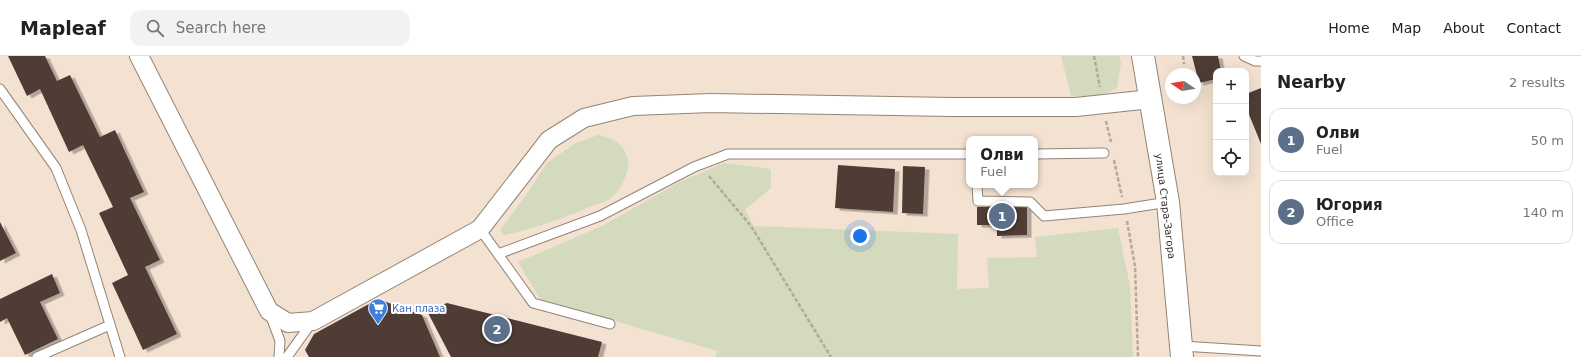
<!DOCTYPE html>
<meta charset="utf-8">
<style>
:root{--surface:#fff;--page:#f2f2f2;--text:#222;--muted:#767676;--line:#e0e0e0;--accent:#ea580c}
body{margin:0;font-family:"DejaVu Sans",sans-serif;background:var(--page);color:var(--text)}
.controls{position:absolute;right:12px;top:12px;display:grid;overflow:hidden;border-radius:8px;box-shadow:0 4px 16px #0002}
.controls button{width:36px;height:36px;display:grid;place-items:center;padding:0;border:0;border-bottom:1px solid var(--line);background:var(--surface);color:var(--text);font:20px sans-serif}
.compass{position:absolute;left:1165px;top:12px;width:36px;height:36px;border-radius:50%;background:var(--surface);box-shadow:0 4px 16px #0002;rotate:282deg}
.you{position:absolute;left:860px;top:180px;width:14px;height:14px;margin:-10px;border:3px solid #fff;border-radius:50%;background:#1a73e8;box-shadow:0 0 0 6px #1a73e833}
.badge{display:grid;place-items:center;width:26px;height:26px;border-radius:50%;background:var(--accent);color:#fff;font-size:13px;font-weight:700}
.pin{position:absolute;translate:-50% -50%;border:2px solid #fff;box-shadow:0 1px 4px #0006}
.popup{position:absolute;left:966px;top:80px;width:72px;height:52px;box-sizing:border-box;display:grid;place-content:center;border-radius:8px;background:var(--surface);filter:drop-shadow(0 1px 3px #0005);font-size:13px;white-space:nowrap;color:var(--muted)}
.popup b{font-size:15px;color:var(--text)}
.popup::after{content:'';position:absolute;left:50%;top:100%;margin-left:-8px;border:8px solid transparent;border-top-color:var(--surface)}
.list{margin:0;padding:0;list-style:none}
h2{display:flex;justify-content:space-between;align-items:center;height:52px;margin:0;padding:0 16px;font-size:17px}
h2 small{font-size:13px;font-weight:400;color:var(--muted)}
.list li{display:grid;grid-template-columns:26px 1fr auto;gap:12px;align-items:center;box-sizing:border-box;height:64px;margin:0 8px 8px;padding:0 8px;border:1px solid var(--line);border-radius:12px}
.list b{display:block;font-size:15px;white-space:nowrap}
.list p{margin:0;font-size:13px;white-space:nowrap;color:var(--muted)}
.list em{font-size:13px;font-style:normal;color:var(--muted)}
.icon{flex:none;width:22px;height:22px;fill:none;stroke:currentColor;stroke-width:2;stroke-linecap:round;stroke-linejoin:round}
.map{position:relative;flex:none;width:1261px;height:301px;overflow:hidden}
header{display:flex;align-items:center;gap:24px;box-sizing:border-box;height:56px;padding:0 20px;background:var(--surface);border-bottom:1px solid var(--line)}
header strong{font-size:19px}
nav{display:flex;gap:22px;margin-inline-start:auto;font-size:14px}
.search{width:280px;height:36px;background:var(--page);display:flex;align-items:center;gap:10px;box-sizing:border-box;padding:0 14px;border-radius:12px;color:var(--muted);font-size:15px}
main{display:flex}
aside{flex:1;background:var(--surface)}
.map>svg:first-child{display:block}
</style>
<header>
<strong>Mapleaf</strong>
<div class="search"><svg class="icon" aria-label="search" viewBox="0 0 24 24"><circle cx="10" cy="10" r="6"/><path d="M15 15l6 6"/></svg>Search here</div>
<nav><a>Home</a><a>Map</a><a>About</a><a>Contact</a></nav>
</header>
<main>
<div class="map">
<svg width="1261" height="301" viewBox="0 0 1261 301">
<defs>
<filter id="shadow"><feDropShadow dx="4.5" dy="2.5" stdDeviation="0" flood-color="#0004"/></filter>
</defs>
<rect width="100%" height="100%" fill="#f3e2d1"/>
<path fill="#d3dabd" d="M1061,0H1119L1121,7L1117,32C1102,41 1088,41 1071,40Z
M598,79C613,82 625,88 628,104C630,116 621,134 611,142C606,146 597,148 592,150C564,162 534,173 504,179L500,174L526,139L547,107L574,88Z
M724,107L771,113V132L745,154L754,170L958,178L957,233L989,232L987,202L1037,201L1035,181L1118,172L1130,230L1133,301H715L717,295L540,243L518,206L602,170L680,126Z"/>
<path fill="#503c36" filter="url(#shadow)" d="M8,0H45L57,25L70,19L100,81L115,74L144,136L130,142L160,204L145,211L177,278L143,294L112,227L128,219L99,157L113,151L83,89L69,96L40,33L27,40Z
M1192,0H1218L1221,15H1216V23L1199,27Z
M1261,32V88L1246,51V38Z
M838,109L895,113L893,156L835,152Z
M903,110L925,111L923,158L902,157Z
M1027,150V179L997,180V169H977V151Z
M0,166L16,197L0,205Z
M52,218L60,237L40,246L58,283L25,299L7,262L0,266V243Z
M378,243L422,259L440,301H309L305,294L314,278Z
M447,247L602,286L598,301H451L427,255Z"/>
<g fill="none" stroke-linecap="round" stroke-linejoin="round">
<defs>
<path id="service" d="M1244,0L1255,5H1261
M0,33L56,112L81,174L120,301
M1035,98L1104,97
M977,129L978,145L1030,146L1044,160L1124,153L1168,146
M480,173L533,247L610,268
M498,198L600,160L694,111L728,98H969
M270,258L280,285L279,301
M1182,290L1261,295
M37,301L110,269
M287,301L312,266"/>
<path id="minor" d="M139,0L269,255L288,267L313,265L480,173L549,84L584,62L633,50L711,47L952,51H1076L1151,43"/>
<path id="secondary" d="M1143,0L1168,146L1182,301"/>
</defs>
<use href="#service" stroke="#948474" stroke-width="11"/>
<use href="#minor" stroke="#948474" stroke-width="20"/>
<use href="#secondary" stroke="#948474" stroke-width="24"/>
<path stroke="#b6a89a" stroke-width="2.5" stroke-dasharray="4 2" stroke-linecap="butt" d="M1094,0L1100,31
M1183,0L1184,8
M1106,65L1111,86
M1114,104L1122,141
M709,120L751,170L831,301
M1127,165L1135,210L1138,301"/>
<use href="#service" stroke="#fff" stroke-width="9"/>
<use href="#minor" stroke="#fff" stroke-width="18"/>
<use href="#secondary" stroke="#fff" stroke-width="22"/>
</g>
<defs>
<symbol id="supermarket-pin" viewBox="-11 -11 22 30"><path d="M0 17L-7.5 6A9.5 9.5 0 1 1 7.5 6Z" fill="#3f7fe0" stroke="#fff"/><path d="M-6-5.5h2.5l.6 2H6L4.5 2H-2.5L-4.4-4H-6ZM-1.5 3.2a1.3 1.3 0 1 0 .1 0ZM3 3.2a1.3 1.3 0 1 0 .1 0Z" fill="#fff"/></symbol>
</defs>
<g fill-rule="evenodd">
<use href="#supermarket-pin" x="367" y="241" width="22" height="30"/>
</g>
<g text-anchor="middle" stroke-width="4" stroke-linejoin="round" paint-order="stroke">
<g font-size="10" fill="#322c25" stroke="#fff">
<text transform="translate(1166 150) rotate(83)" y="4">улица Стара-Загора</text>
</g>
<g font-size="10" fill="#366cbe" stroke="#fff" text-anchor="start">
<text x="392" y="256">Кан плаза</text>
</g>
</g>
</svg>
<div class="controls">
<button>+</button>
<button>−</button>
<button><svg class="icon" aria-label="locate" viewBox="0 0 24 24"><circle cx="12" cy="12" r="6"/><path d="M12 2v4M12 18v4M2 12h4M18 12h4"/></svg></button>
</div>
<svg class="compass" viewBox="-18 -18 36 36"><path d="M0-13l5 13h-10z" fill="#e53935"/><path d="M0 13l5-13h-10z" fill="#767676"/></svg>
<div class="you"></div>
<div class="pin badge" style="left:1002px;top:160px;background:#5c6f8a">1</div>
<div class="popup"><b>Олви</b>Fuel</div>
<div class="pin badge" style="left:497px;top:273px;background:#5c6f8a">2</div>
</div>
<aside>
<h2>Nearby<small>2 results</small></h2>
<ul class="list">
<li><span class="badge" style="background:#5c6f8a">1</span><div><b>Олви</b><p>Fuel</p></div><em>50 m</em></li>
<li><span class="badge" style="background:#5c6f8a">2</span><div><b>Югория</b><p>Office</p></div><em>140 m</em></li>
</ul>
</aside>
</main>
